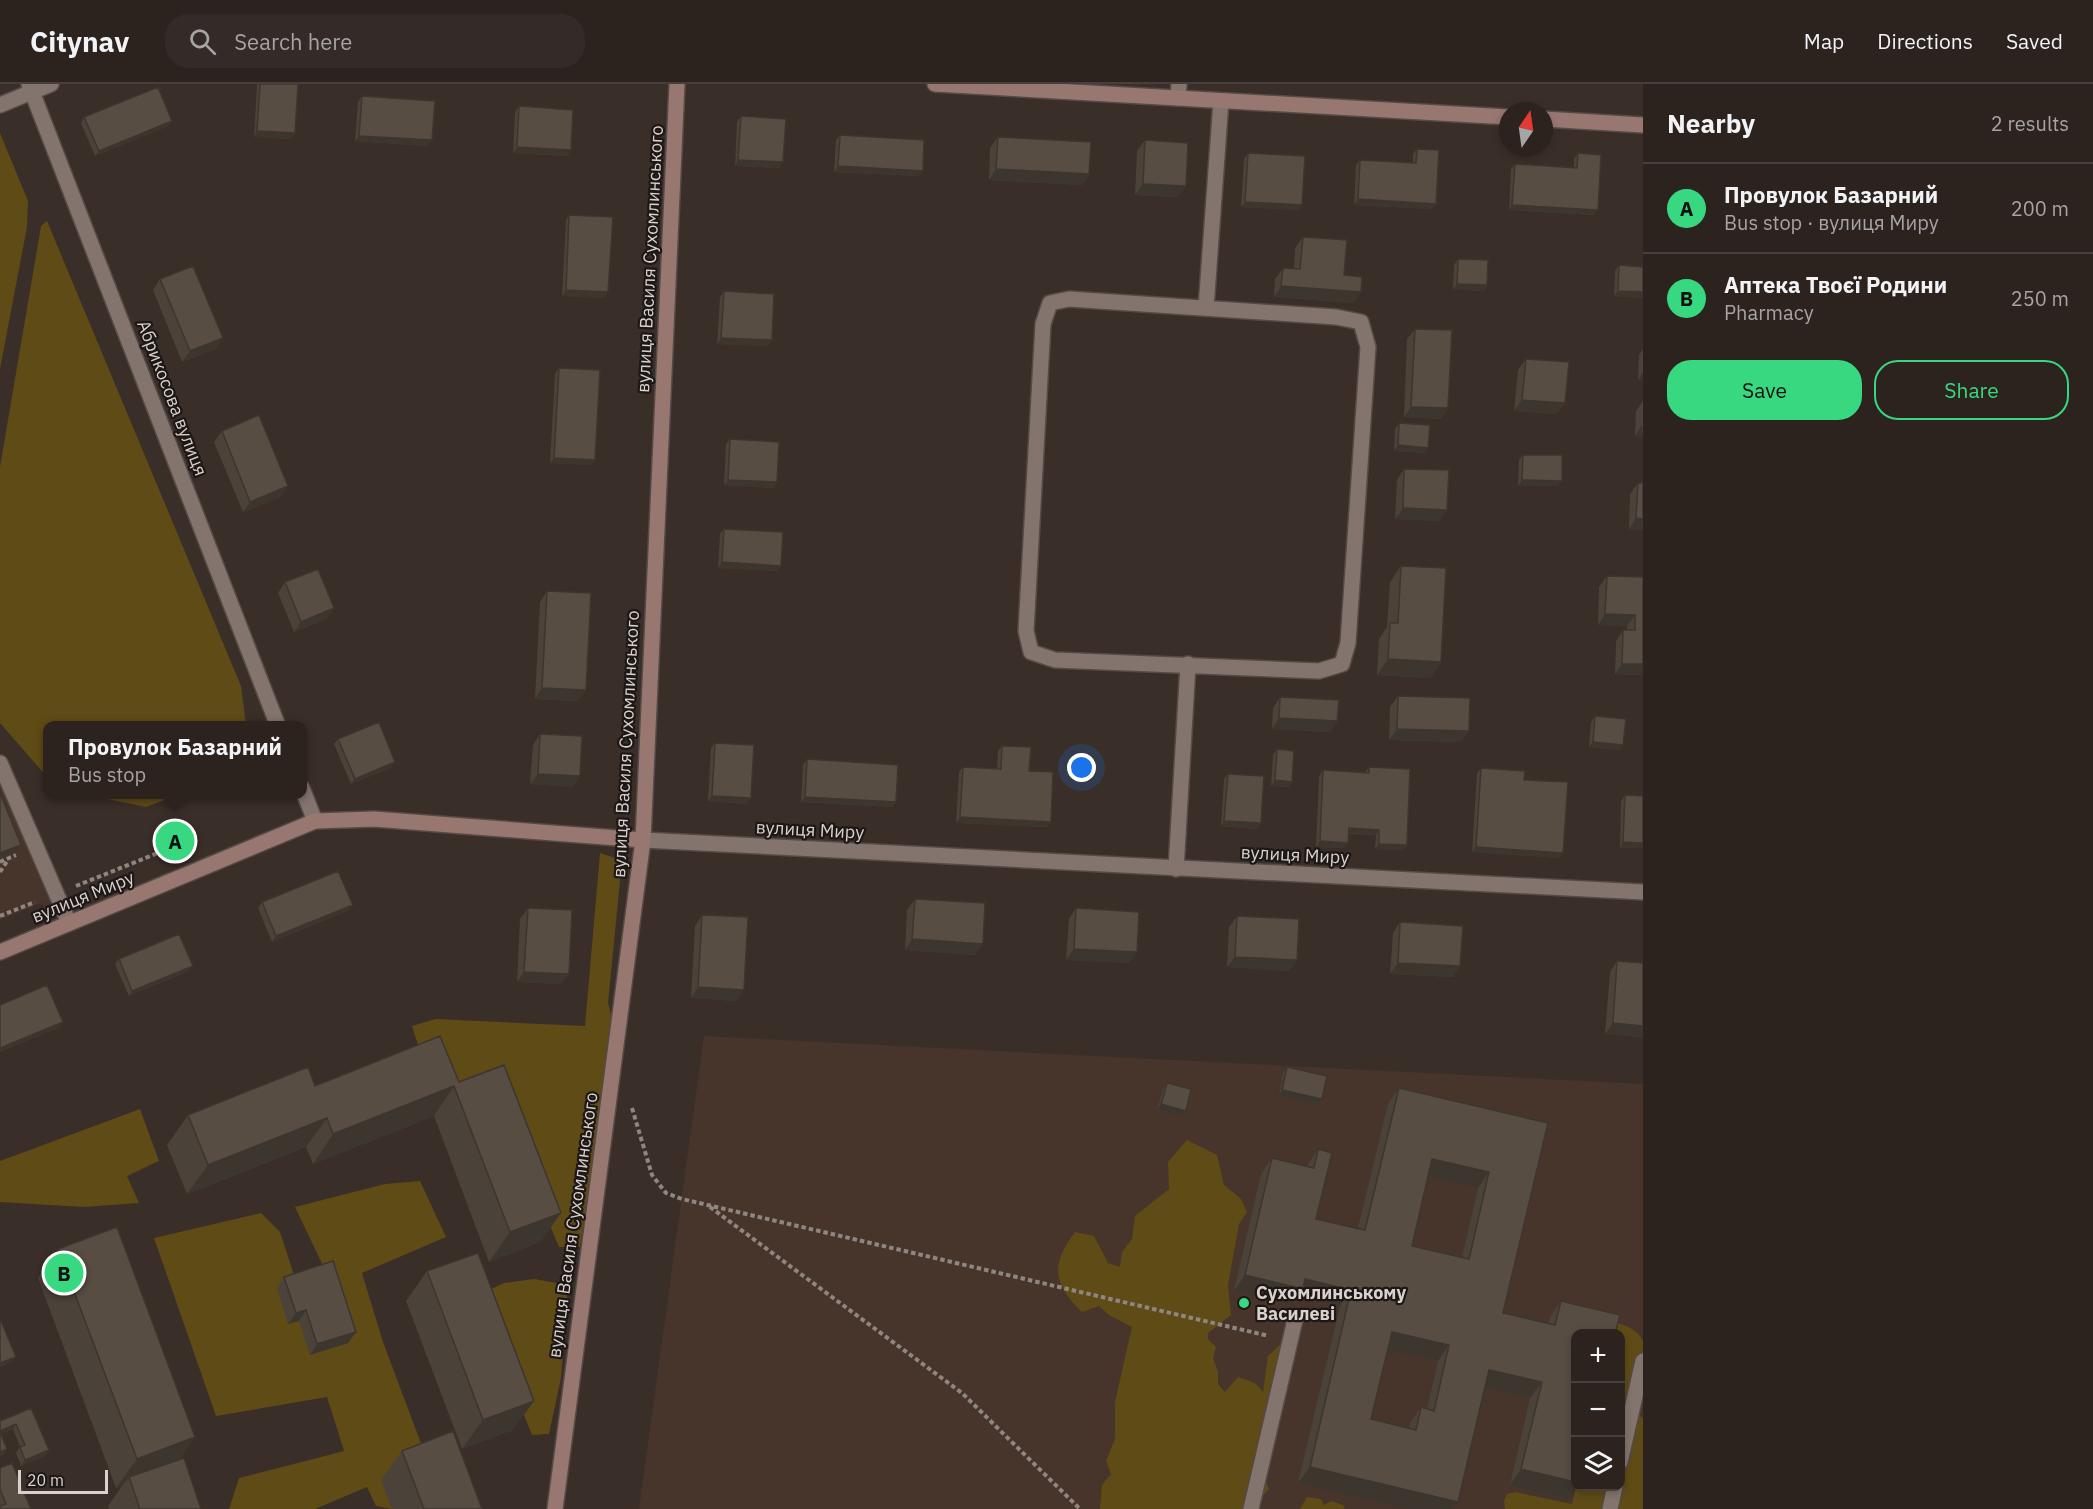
<!DOCTYPE html>
<meta charset="utf-8">
<style>
:root{--surface:#2c221e;--page:#342a27;--text:#f1f3f6;--muted:#a6a4a4;--line:#483f3c;--accent:#38d880}
body{margin:0;font-family:"IBM Plex Sans",sans-serif;background:var(--page);color:var(--text)}
.controls{position:absolute;right:18px;bottom:18px;display:grid;overflow:hidden;border-radius:12px;box-shadow:0 3px 9px #0003}
.controls button{width:54px;height:54px;display:grid;place-items:center;padding:0;border:0;border-bottom:2px solid var(--line);background:var(--surface);color:var(--text);font:30px sans-serif}
.compass{position:absolute;left:1499px;top:18px;width:54px;height:54px;border-radius:50%;background:var(--surface);box-shadow:0 3px 9px #0003;rotate:13deg}
.scale{position:absolute;left:18px;bottom:15px;width:90px;box-sizing:border-box;padding-left:6px;border:3px solid #d9d1ce;border-top:0;font-size:16px;line-height:21px;white-space:nowrap;color:#d9d1ce;-webkit-text-stroke:4px #1d1715;paint-order:stroke}
.you{position:absolute;left:1082px;top:684px;width:21px;height:21px;margin:-15px;border:4px solid #fff;border-radius:50%;background:#1a73e8;box-shadow:0 0 0 9px #1a73e833}
.badge{display:grid;place-items:center;width:39px;height:39px;border-radius:50%;background:var(--accent);color:#111;font-size:20px;font-weight:700}
.pin{position:absolute;translate:-50% -50%;border:3px solid #fff;box-shadow:0 2px 6px #0006}
.popup{position:absolute;left:43px;top:637px;width:264px;height:78px;box-sizing:border-box;display:grid;place-content:center;border-radius:12px;background:var(--surface);filter:drop-shadow(0 2px 4px #0005);font-size:20px;white-space:nowrap;color:var(--muted)}
.popup b{font-size:22px;color:var(--text)}
.popup::after{content:'';position:absolute;left:50%;top:100%;margin-left:-12px;border:12px solid transparent;border-top-color:var(--surface)}
.list{margin:0;padding:0;list-style:none}
h2{display:flex;justify-content:space-between;align-items:center;height:78px;margin:0;padding:0 24px;font-size:26px}
h2 small{font-size:20px;font-weight:400;color:var(--muted)}
.list li{display:grid;grid-template-columns:39px 1fr auto;gap:18px;align-items:center;box-sizing:border-box;height:90px;padding:0 24px;border-top:2px solid var(--line)}
.list b{display:block;font-size:22px;white-space:nowrap}
.list p{margin:0;font-size:20px;white-space:nowrap;color:var(--muted)}
.list em{font-size:20px;font-style:normal;color:var(--muted)}
.actions{display:flex;gap:12px;padding:18px 24px}
.actions a{flex:1;padding:14px 0;border:2px solid var(--accent);border-radius:24px;text-align:center;font-size:21px;color:var(--accent)}
.actions .main{background:var(--accent);color:#111}
.icon{flex:none;width:33px;height:33px;fill:none;stroke:currentColor;stroke-width:2;stroke-linecap:round;stroke-linejoin:round}
.map{position:relative;flex:none;width:1643px;height:1425px;overflow:hidden}
header{display:flex;align-items:center;gap:36px;box-sizing:border-box;height:84px;padding:0 30px;background:var(--surface);border-bottom:2px solid var(--line)}
header strong{font-size:28px}
nav{display:flex;gap:33px;margin-inline-start:auto;font-size:21px}
.search{width:420px;height:54px;background:var(--page);display:flex;align-items:center;gap:15px;box-sizing:border-box;padding:0 21px;border-radius:24px;color:var(--muted);font-size:22px}
main{display:flex}
aside{flex:1;background:var(--surface)}
.map>svg:first-child{display:block}
</style>
<header>
<strong>Citynav</strong>
<div class="search"><svg class="icon" aria-label="search" viewBox="0 0 24 24"><circle cx="10" cy="10" r="6"/><path d="M15 15l6 6"/></svg>Search here</div>
<nav><a>Map</a><a>Directions</a><a>Saved</a></nav>
</header>
<main>
<div class="map">
<svg width="1643" height="1425" viewBox="0 0 1643 1425">
<rect width="100%" height="100%" fill="#3a2e28"/>
<path fill="#47352c" fill-rule="evenodd" d="M0,699L52,822V828L48,833L42,819L0,836Z
M704,952L1643,1000V1425H639ZM1576,1250H1620V1402H1576Z"/>
<path fill="#5e4b16" d="M0,49L28,117L27,143L0,285Z
M47,137L241,602L246,641L48,642L47,693L0,639V383L41,142Z
M88,711H178L146,723Z
M600,769L618,775L621,787L608,919L613,938L580,1163H559L491,1002L445,1019L423,976L412,942L436,935L585,942Z
M140,1025L159,1077L127,1092L139,1119L84,1123L0,1118V1077Z
M1187,1056L1217,1071L1224,1101L1241,1115L1247,1128L1239,1140L1228,1201L1231,1231L1208,1249V1255L1216,1263L1213,1274L1218,1288V1300L1225,1308L1238,1293L1255,1299L1263,1308L1268,1272L1282,1259L1295,1273L1269,1363L1264,1393L1269,1405L1257,1418L1258,1425H1100L1102,1401L1111,1390L1106,1377L1115,1355V1318L1132,1243L1109,1231L1099,1222L1082,1228C1053,1200 1050,1181 1075,1148L1094,1152L1108,1179L1120,1183L1122,1168L1132,1155L1135,1132L1169,1105L1168,1078Z
M420,1097L446,1153L362,1189L383,1258L428,1378L392,1425L376,1422L367,1403L315,1425H229L239,1394L344,1367L327,1313L216,1332L154,1154L261,1129L280,1148L296,1197L326,1188L295,1123L385,1100Z
M534,1195L568,1201L561,1294L549,1350L532,1351L476,1212L504,1199Z
M1612,1238C1624,1240 1637,1245 1643,1257V1308L1622,1323L1643,1334V1425H1618L1617,1421L1613,1425H1505L1504,1417L1507,1410L1515,1408L1572,1420L1576,1403L1620,1402V1250L1609,1249Z
M1307,1413L1321,1415L1324,1421L1332,1417L1345,1422L1344,1425H1300Z"/>
<g fill="none" stroke-linecap="round" stroke-linejoin="round">
<defs>
<path id="lane" d="M1069,215L1336,233L1361,238L1368,263L1348,559L1342,580L1319,587L1055,576L1031,568L1026,547L1043,240L1050,219Z
M1206,224L1221,17
M0,679L69,839
M1176,785L1188,580
M1620,1378L1643,1277
M1251,1425L1295,1236
M1610,1425L1615,1402"/>
<path id="street" d="M29,0L278,642
M1178,14L1179,0
M0,21L51,0
M302,704L315,737
M643,756L1643,808"/>
<path id="secondary" d="M935,0L1508,33
M1544,35L1643,41
M0,868L315,737L374,735L643,756
M555,1425L643,756L677,0"/>
</defs>
<use href="#lane" stroke="#554a46" stroke-width="18"/>
<use href="#street" stroke="#554a46" stroke-width="18"/>
<use href="#secondary" stroke="#554a46" stroke-width="18"/>
<path stroke="#8f8581" stroke-width="4" stroke-dasharray="4.5 3" stroke-linecap="butt" d="M0,778L16,771
M0,788L8,776
M76,802L190,756
M0,832L35,818
M632,1024L652,1091L666,1109L682,1115L1269,1252
M710,1123L962,1309L1080,1425"/>
<use href="#lane" stroke="#83746e" stroke-width="15"/>
<use href="#street" stroke="#83746e" stroke-width="15"/>
<use href="#secondary" stroke="#987771" stroke-width="15"/>
</g>
<path fill="#4b423a" fill-rule="evenodd" d="M257,0H298L291,55L254,53Z
M362,12L428,62L355,57L358,18Z
M519,22L571,66L567,72L513,69L515,28Z
M741,32L779,84L735,82L737,38Z
M84,33L168,42L95,72L81,39Z
M840,51L923,87L919,92L834,88L836,56Z
M998,53L1089,90L1082,101L989,96L990,64Z
M1145,56L1178,113L1135,111L1137,67Z
M1417,65L1436,120L1432,125L1354,121L1356,81L1360,76L1413,79V70Z
M1248,69L1299,126L1241,123L1244,75Z
M1578,69L1594,131L1509,126L1511,85L1515,80L1574,83V75Z
M569,131L605,214L562,212L566,136Z
M1303,153L1361,208L1353,219L1274,213L1275,195L1283,184L1294,185L1295,164Z
M1458,175L1487,201L1484,207L1453,205L1454,181Z
M1619,181L1643,183V214L1614,212L1615,187Z
M160,195L216,265L182,278L153,206Z
M724,207L768,262L717,260L720,213Z
M1415,245L1448,324L1441,335L1404,333L1407,255Z
M1643,265V296H1638L1639,271Z
M1526,275L1565,319L1557,330L1514,327L1518,286Z
M559,284L591,381L550,379L555,290Z
M1643,317V353L1635,352L1636,327Z
M1399,339L1425,369L1394,367L1395,345Z
M222,347L288,402L281,413L243,428L214,358Z
M730,355L777,398L773,404L724,401L726,360Z
M1523,371L1558,402H1518L1519,376Z
M1404,385L1440,437L1395,435L1397,396Z
M1638,399H1643V446L1629,445L1630,410Z
M724,445L781,482L777,487L718,484L720,450Z
M1401,482L1441,578L1430,594L1377,591L1379,555L1387,543L1390,498Z
M1607,492L1643,493V591L1615,590L1616,557L1623,546H1627V542L1598,541L1599,503Z
M285,498L334,524L327,535L294,548L278,509Z
M547,507L578,617L535,615L540,518Z
M1398,612L1461,658L1389,656L1390,623Z
M1280,613L1337,637L1330,648L1272,645L1273,624Z
M1595,632L1620,666L1589,663L1591,638Z
M540,650L580,692L572,703L530,700L533,661Z
M338,655L391,684L351,700L334,660Z
M715,659L747,720L708,717L711,664Z
M1002,662L1029,687L1051,738L1047,743L956,739L959,688L963,683L997,685L998,667Z
M1277,665L1292,698L1288,703L1271,702L1273,671Z
M807,675L896,718L892,723L801,718L803,681Z
M1369,683L1407,761L1403,766L1375,765L1376,751L1349,750L1344,764L1316,763L1319,692L1323,686L1365,688Z
M1481,684L1524,696L1559,774L1472,768L1477,689Z
M1228,690L1261,739L1257,745L1221,742L1224,695Z
M1625,711L1643,712V764H1620L1621,717Z
M915,815L983,860L975,871L905,866L907,826Z
M262,818L353,821L349,826L272,858L258,824Z
M528,824L569,890L561,900L517,898L520,835Z
M1076,824L1137,868L1129,879L1066,876L1069,835Z
M702,831L737,917L691,914L695,842Z
M1237,832L1297,876L1289,887L1227,883L1229,843Z
M1400,838L1460,882L1453,893L1390,890L1393,849Z
M119,875L189,887L129,912L115,880Z
M1617,877L1643,953L1605,950L1610,888Z
M1287,983L1322,1015L1318,1021L1279,1012L1283,989Z
M459,998L561,1129L540,1158L489,1178L434,1032L313,1080L306,1063L187,1110L167,1061L188,1031L315,1002Z
M1167,999L1182,1032L1157,1026L1163,1005Z
M1399,1004L1548,1039L1503,1229L1548,1239L1550,1233L1561,1217L1569,1415L1510,1401L1530,1314L1485,1303L1458,1418L1298,1399L1340,1222L1298,1212L1292,1221L1234,1207L1261,1090L1272,1074L1307,1082L1318,1065L1316,1135L1358,1144L1388,1020ZM1428,1092L1478,1104L1462,1174L1412,1162ZM1388,1265L1438,1277L1427,1325L1421,1323L1410,1339L1409,1344L1371,1335Z
M58,1165L179,1376L201,1425H109L108,1422L122,1402L116,1404L38,1194Z
M427,1187L513,1346L462,1365L406,1217Z
M284,1193L348,1259L310,1271L299,1237L288,1240L277,1204Z
M31,1324L49,1366L45,1372L21,1382L16,1369L20,1363L13,1345L1,1350L7,1365L3,1371L0,1372V1337Z
M402,1367L482,1425H392L381,1396Z
M0,1384L31,1425L1,1422L0,1420Z"/>
<path fill="#3d362f" d="M172,37L168,42L95,72L99,67Z
M257,47L295,49L291,55L254,53Z
M359,52L432,56L428,62L355,57Z
M517,63L571,66L567,72L513,69Z
M738,76L783,78L779,84L735,82Z
M838,82L923,87L919,92L834,88Z
M996,85L1089,90L1082,101L989,96Z
M1143,100L1186,102L1178,113L1135,111Z
M1358,115L1436,120L1432,125L1354,121Z
M1245,118L1302,121L1299,126L1241,123Z
M1512,121L1598,126L1594,131L1509,126Z
M1457,200L1487,201L1484,207L1453,205Z
M1281,202L1361,208L1353,219L1274,213Z
M566,206L608,208L605,214L562,212Z
M1618,207L1643,208V214L1614,212Z
M223,254L216,265L182,278L190,267Z
M721,254L772,256L768,262L717,260Z
M1643,288V296H1638Z
M1522,316L1565,319L1557,330L1514,327Z
M1411,323L1448,324L1441,335L1404,333Z
M1642,341L1643,353L1635,352Z
M1398,361L1428,364L1425,369L1394,367Z
M554,374L595,376L591,381L550,379Z
M728,396L777,398L773,404L724,401Z
M1522,396L1562,397L1558,402H1518Z
M288,402L281,413L243,428L250,418Z
M1403,424L1447,426L1440,437L1395,435Z
M1636,434L1643,435V446L1629,445Z
M722,478L781,482L777,487L718,484Z
M334,524L327,535L294,548L301,538Z
M1605,530L1635,531L1627,542L1598,541Z
M1388,575L1441,578L1430,594L1377,591Z
M1622,580H1643V591L1615,590Z
M542,604L586,606L578,617L535,615Z
M1279,634L1337,637L1330,648L1272,645Z
M1397,645L1469,647L1461,658L1389,656Z
M1593,658L1623,661L1620,666L1589,663Z
M395,678L391,684L351,700L355,695Z
M538,690L580,692L572,703L530,700Z
M1275,696L1292,698L1288,703L1271,702Z
M712,712L751,714L747,720L708,717Z
M805,713L896,718L892,723L801,718Z
M960,733L1051,738L1047,743L956,739Z
M1224,737L1261,739L1257,745L1221,742Z
M1349,744L1379,746L1376,751L1345,749Z
M1320,757L1348,759L1344,764L1316,763Z
M1623,758L1643,759V764H1620Z
M1379,760L1407,761L1403,766L1375,765Z
M21,761L17,766L0,773V769Z
M1476,763L1563,769L1559,774L1472,768Z
M353,821L349,826L272,858L276,852Z
M912,855L983,860L975,871L905,866Z
M1074,865L1137,868L1129,879L1066,876Z
M1235,873L1297,876L1289,887L1227,883Z
M1398,879L1460,882L1453,893L1390,890Z
M193,882L189,887L129,912L132,907Z
M524,888L569,890L561,900L517,898Z
M698,903L744,906L737,917L691,914Z
M63,938L59,944L0,968V964Z
M1613,939L1643,942V953L1605,950Z
M454,1002L434,1032L313,1080L333,1050Z
M1282,1006L1322,1015L1318,1021L1279,1012Z
M1161,1020L1186,1027L1182,1032L1157,1026Z
M327,1034L306,1063L187,1110L208,1081Z
M1432,1075L1489,1088L1478,1104L1421,1091Z
M561,1129L540,1158L489,1178L510,1148Z
M1245,1191L1305,1195L1351,1206L1340,1222L1298,1212L1292,1221L1234,1207Z
M306,1226L299,1237L288,1240L296,1229Z
M356,1248L348,1259L310,1271L317,1260Z
M1392,1248L1449,1261L1438,1277L1381,1264Z
M16,1273L12,1278L0,1283V1279Z
M1489,1286L1542,1298L1530,1314L1478,1302Z
M534,1317L513,1346L462,1365L483,1336Z
M16,1340L13,1345L0,1351V1347Z
M195,1353L175,1383L129,1393L122,1402L116,1404L137,1375Z
M7,1365L3,1371L0,1372V1368Z
M49,1366L45,1372L21,1382L25,1376Z
M1310,1383L1458,1418L1453,1425H1409L1298,1399Z
M1521,1385L1575,1398V1402H1578L1569,1415L1510,1401Z"/>
<path fill="#574d43" stroke="#3d362f" stroke-width="1.5" fill-rule="evenodd" d="M260,0H298L295,49L257,47Z
M158,3L172,37L99,67L84,33Z
M362,12L435,17L432,56L359,52Z
M519,22L573,26L571,66L517,63Z
M741,32L786,35L783,78L738,76Z
M840,51L924,56L923,87L838,82Z
M998,53L1091,58L1089,90L996,85Z
M1145,56L1188,59L1186,102L1143,100Z
M1417,65L1439,66L1436,120L1358,115L1360,76L1416,79Z
M1248,69L1305,72L1302,121L1245,118Z
M1578,69L1601,71L1598,126L1512,121L1515,80L1577,84Z
M569,131L613,133L608,208L566,206Z
M1303,153L1347,156L1344,191L1362,193L1361,208L1281,202L1283,184L1300,185Z
M1458,175L1488,176L1487,201L1457,200Z
M1619,181L1643,183V208L1618,207Z
M193,182L223,254L190,267L160,195Z
M724,207L774,210L772,256L721,254Z
M1415,245L1452,246L1448,324L1411,323Z
M1526,275L1569,278L1565,319L1522,316Z
M559,284L600,286L595,376L554,374Z
M259,331L288,402L250,418L222,347Z
M1399,339L1430,341L1428,364L1398,361Z
M730,355L779,358L777,398L728,396Z
M1523,371H1562V397L1522,396Z
M1404,385L1449,386L1447,426L1403,424Z
M1638,399H1643V435L1636,434Z
M724,445L783,448L781,482L722,478Z
M1401,482L1446,484L1441,578L1388,575L1390,539H1398Z
M318,485L334,524L301,538L285,498Z
M1607,492L1643,493V580H1622L1623,546H1635V531L1605,530Z
M547,507L591,509L586,606L542,604Z
M1398,612L1470,614L1469,647L1397,645Z
M1280,613L1339,616L1337,637L1279,634Z
M1595,632L1626,635L1623,661L1593,658Z
M379,638L395,678L355,695L338,655Z
M540,650L582,652L580,692L538,690Z
M715,659L754,661L751,714L712,712Z
M1002,662L1031,663L1029,687L1053,688L1051,738L960,733L963,683L1001,685Z
M1277,665L1294,667L1292,698L1275,696Z
M807,675L898,681L896,718L805,713Z
M1369,683L1410,685L1407,761L1379,760V746L1349,744L1348,759L1320,757L1323,686L1369,689Z
M1481,684L1525,687L1524,696L1568,698L1563,769L1476,763Z
M1228,690L1264,692L1261,739L1224,737Z
M0,709L21,761L0,769Z
M1625,711L1643,712V759L1623,758Z
M338,787L353,821L276,852L262,818Z
M915,815L985,819L983,860L912,855Z
M528,824L572,826L569,890L524,888Z
M1076,824L1139,828L1137,868L1074,865Z
M702,831L748,833L744,906L698,903Z
M1237,832L1299,835L1297,876L1235,873Z
M1400,838L1463,842L1460,882L1398,879Z
M179,850L193,882L132,907L119,875Z
M1617,877L1643,879V942L1613,939Z
M47,901L63,938L0,964V921Z
M440,952L459,998L504,981L561,1129L510,1148L454,1002L333,1050L327,1034L208,1081L188,1031L308,983L315,1002Z
M1287,983L1327,992L1322,1015L1282,1006Z
M1167,999L1191,1005L1186,1027L1161,1020Z
M1399,1004L1548,1039L1503,1229L1555,1241L1561,1217L1620,1231L1615,1250H1575V1398L1521,1385L1542,1298L1489,1286L1458,1418L1310,1383L1351,1206L1305,1195L1303,1205L1245,1191L1272,1074L1314,1084L1318,1065L1332,1069L1316,1135L1365,1146ZM1432,1075L1489,1088L1469,1175L1412,1162ZM1392,1248L1449,1261L1434,1327L1421,1323L1416,1346L1371,1335Z
M117,1143L195,1353L137,1375L58,1165Z
M478,1169L534,1317L483,1336L427,1187Z
M333,1177L356,1248L317,1260L306,1226L296,1229L284,1193Z
M1,1237L16,1273L0,1279V1238Z
M31,1324L49,1366L25,1376L20,1363L25,1361L16,1340L0,1347V1337Z
M453,1347L482,1425H424L402,1367Z
M0,1348L7,1365L0,1368Z
M184,1374L201,1425H140L129,1393Z
M12,1379L31,1425H0V1422L6,1420L0,1405V1384Z"/>
<circle fill="#38d880" stroke="#1d1715" stroke-width="2" cx="1244" cy="1219" r="6"/>
<g text-anchor="middle" stroke-width="4.5" stroke-linejoin="round" paint-order="stroke">
<g font-size="18" fill="#d9d1ce" stroke="#1d1715">
<text transform="translate(650 175) rotate(-87)" y="6">вулиця Василя Сухомлинського</text>
<text transform="translate(172 314) rotate(69)" y="6">Абрикосова вулиця</text>
<text transform="translate(626 660) rotate(-87)" y="6">вулиця Василя Сухомлинського</text>
<text transform="translate(810 746) rotate(3)" y="6">вулиця Миру</text>
<text transform="translate(1295 771) rotate(3)" y="6">вулиця Миру</text>
<text transform="translate(83 813) rotate(-22)" y="6">вулиця Миру</text>
<text transform="translate(573 1141) rotate(-82)" y="6">вулиця Василя Сухомлинського</text>
</g>
<g font-size="18" font-weight="bold" fill="#d9d1ce" stroke="#1d1715" text-anchor="start">
<text x="1256" y="1215">Сухомлинському<tspan x="1256" dy="21">Василеві</tspan></text>
</g>
</g>
</svg>
<div class="controls">
<button>+</button>
<button>−</button>
<button><svg class="icon" aria-label="layers" viewBox="0 0 24 24"><path d="M12 4l9 5-9 5-9-5zM3 14l9 5 9-5"/></svg></button>
</div>
<svg class="compass" viewBox="-18 -18 36 36"><path d="M0-13l5 13h-10z" fill="#e53935"/><path d="M0 13l5-13h-10z" fill="#a6a4a4"/></svg>
<div class="scale">20 m</div>
<div class="you"></div>
<div class="pin badge" style="left:175px;top:757px">A</div>
<div class="popup"><b>Провулок Базарний</b>Bus stop</div>
<div class="pin badge" style="left:64px;top:1189px">B</div>
</div>
<aside>
<h2>Nearby<small>2 results</small></h2>
<ul class="list">
<li><span class="badge">A</span><div><b>Провулок Базарний</b><p>Bus stop · вулиця Миру</p></div><em>200 m</em></li>
<li><span class="badge">B</span><div><b>Аптека Твоєї Родини</b><p>Pharmacy</p></div><em>250 m</em></li>
</ul>
<div class="actions"><a class="main">Save</a><a>Share</a></div>
</aside>
</main>
